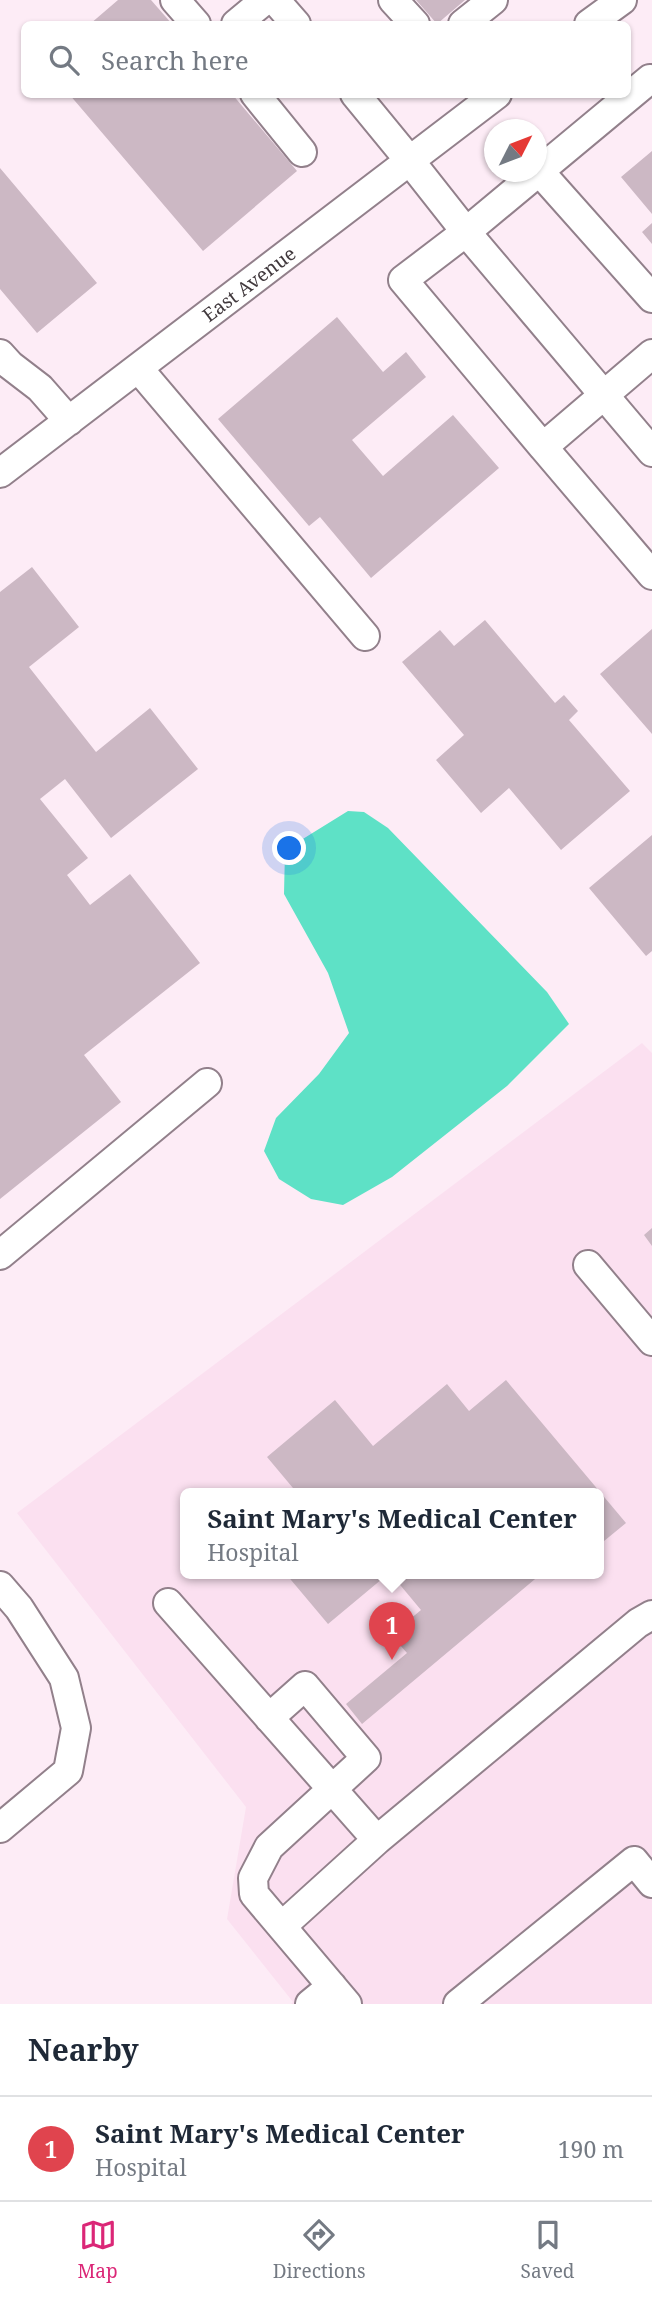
<!DOCTYPE html>
<style>
:root{--surface:#fff;--page:#f2f2f3;--text:#1f2937;--muted:#747a83;--line:#e0e1e3;--accent:#db2777}
body{margin:0;font-family:"Noto Serif",serif;background:var(--page);color:var(--text)}
.compass{position:absolute;left:484px;top:119px;width:63px;height:63px;border-radius:50%;background:var(--surface);box-shadow:0 2px 5px #0004;rotate:48deg}
.you{position:absolute;left:290px;top:849px;width:24px;height:24px;margin:-18px;border:5px solid #fff;border-radius:50%;background:#1a73e8;box-shadow:0 0 0 10px #1a73e833}
.badge{display:grid;place-items:center;width:46px;height:46px;border-radius:50%;background:var(--accent);color:#fff;font-size:23px;font-weight:700}
.pin{position:absolute;translate:-50% -58px;filter:drop-shadow(0 2px 4px #0008)}
.pin::after{content:'';position:absolute;top:37px;width:24px;height:21px;background:inherit;clip-path:polygon(0 0,100% 0,50% 100%)}
.popup{position:absolute;left:180px;top:1488px;width:424px;height:91px;box-sizing:border-box;display:grid;place-content:center;border-radius:10px;background:var(--surface);filter:drop-shadow(0 2px 5px #0005);font-size:23px;white-space:nowrap;color:var(--muted)}
.popup b{font-size:26px;color:var(--text)}
.popup::after{content:'';position:absolute;left:50%;top:100%;margin-left:-14px;border:14px solid transparent;border-top-color:var(--surface)}
.list{margin:0;padding:0;list-style:none}
h2{display:flex;justify-content:space-between;align-items:center;height:91px;margin:0;padding:0 28px;font-size:30px}
h2 small{font-size:23px;font-weight:400;color:var(--muted)}
.list li{display:grid;grid-template-columns:46px 1fr auto;gap:21px;align-items:center;box-sizing:border-box;height:105px;padding:0 28px;border-top:2px solid var(--line)}
.list b{display:block;font-size:26px;white-space:nowrap}
.list p{margin:0;font-size:23px;white-space:nowrap;color:var(--muted)}
.list em{font-size:23px;font-style:normal;color:var(--muted)}
.icon{flex:none;width:38px;height:38px;fill:none;stroke:currentColor;stroke-width:2;stroke-linecap:round;stroke-linejoin:round}
.map{position:relative;flex:none;width:652px;height:2004px;overflow:hidden}
.search{position:absolute;background:var(--surface);box-shadow:0 2px 5px #0004;left:21px;right:21px;top:21px;height:77px;display:flex;align-items:center;gap:18px;box-sizing:border-box;padding:0 24px;border-radius:10px;color:var(--muted);font-size:26px}
.sheet{height:196px;background:var(--surface)}
nav{display:flex;justify-content:space-around;align-items:center;box-sizing:border-box;height:98px;border-top:2px solid var(--line);background:var(--surface);font-size:19px;color:var(--muted)}
nav a{display:grid;justify-items:center;gap:4px}
nav .on{color:var(--accent)}
.map>svg:first-child{display:block}
</style>
<div class="map">
<svg width="652" height="2004" viewBox="0 0 652 2004">
<rect width="100%" height="100%" fill="#fdecf6"/>
<path fill="#fbe0f0" fill-rule="evenodd" d="M642,1043L652,1053V2004H291L293,2002L227,1919L246,1807L17,1513ZM186,1494H598V1574H186Z"/>
<path fill="#5ee1c6" d="M348,811L364,812L388,828L547,992L569,1024L507,1086L392,1177L343,1205L311,1199L279,1179L264,1151L276,1118L319,1074L349,1033L328,973L284,894L285,850Z"/>
<path fill="#ccb8c4" d="M118,0H151L172,24H90Z
M416,0H465L437,24Z
M69,94H232L297,171L203,251Z
M652,151V214L621,177Z
M0,168L97,283L37,333L0,289Z
M652,223V244L642,232Z
M337,317L383,372L406,352L426,377L352,440L383,476L453,415L499,468L371,578L320,517L309,526L218,419Z
M32,567L79,627L29,667L96,752L150,708L198,769L111,838L65,779L40,799L88,858L67,875L90,905L130,874L200,963L84,1055L121,1102L0,1199V592Z
M485,620L555,703L564,695L578,711L569,720L630,791L561,850L509,788L481,813L436,760L464,735L402,662L440,630L454,646Z
M652,629V734L600,674Z
M652,835V951L646,956L589,888Z
M652,1228V1246L644,1235Z
M506,1380L626,1523L598,1546V1494H298L267,1457L335,1400L373,1446L447,1384L469,1411Z
M286,1574H388L328,1624Z
M391,1574H541L362,1724L346,1704L407,1653L391,1635L421,1610Z"/>
<g fill="none" stroke-linecap="round" stroke-linejoin="round">
<defs>
<path id="minor" d="M175,0L196,24
M275,0L296,24
M393,0L415,24
M236,24L265,0
M463,24L493,0
M589,24L622,0
M255,94L302,152
M355,94L410,161L466,232L650,79
M539,171L652,298
M0,354L10,365L40,388L69,421
M652,354L543,447L403,280L466,232L652,452
M138,368L365,636
M543,447L652,575
M0,473L497,94
M0,1255L207,1083
M588,1265L652,1341
M0,1586L19,1608L64,1678L76,1728L68,1771L0,1828
M168,1603L377,1840L282,1926
M269,1718L305,1686L366,1758L269,1847L253,1878L254,1894L347,2004
M377,1840L638,1623L652,1615
M310,2004L332,1986
M458,2004L634,1861L652,1883"/>
</defs>
<use href="#minor" stroke="#92808b" stroke-width="32"/>
<use href="#minor" stroke="#fff" stroke-width="28"/>
</g>
<g text-anchor="middle" stroke-width="5" stroke-linejoin="round" paint-order="stroke">
<g font-size="19" fill="#41393d" stroke="#fff">
<text transform="translate(249 284) rotate(-37)" y="7">East Avenue</text>
</g>
</g>
</svg>
<svg class="compass" viewBox="-18 -18 36 36"><path d="M0-13l5 13h-10z" fill="#e53935"/><path d="M0 13l5-13h-10z" fill="#747a83"/></svg>
<div class="you"></div>
<div class="pin badge" style="left:392px;top:1660px;background:#e0444e">1</div>
<div class="popup"><b>Saint Mary's Medical Center</b>Hospital</div>
<div class="search"><svg class="icon" aria-label="search" viewBox="0 0 24 24"><circle cx="10" cy="10" r="6"/><path d="M15 15l6 6"/></svg>Search here</div>
</div>
<section class="sheet">
<h2>Nearby<small></small></h2>
<ul class="list">
<li><span class="badge" style="background:#e0444e">1</span><div><b>Saint Mary's Medical Center</b><p>Hospital</p></div><em>190 m</em></li>
</ul>
</section>
<nav>
<a class="on"><svg class="icon" aria-label="map" viewBox="0 0 24 24"><path d="M3 6l6-2 6 2 6-2v14l-6 2-6-2-6 2zM9 4v14M15 6v14"/></svg>Map</a>
<a><svg class="icon" aria-label="directions" viewBox="0 0 24 24"><path d="M12 3l9 9-9 9-9-9zM9 14v-3h6M13 9l2 2-2 2"/></svg>Directions</a>
<a><svg class="icon" aria-label="saved" viewBox="0 0 24 24"><path d="M7 4h10v16l-5-4-5 4z"/></svg>Saved</a>
</nav>
